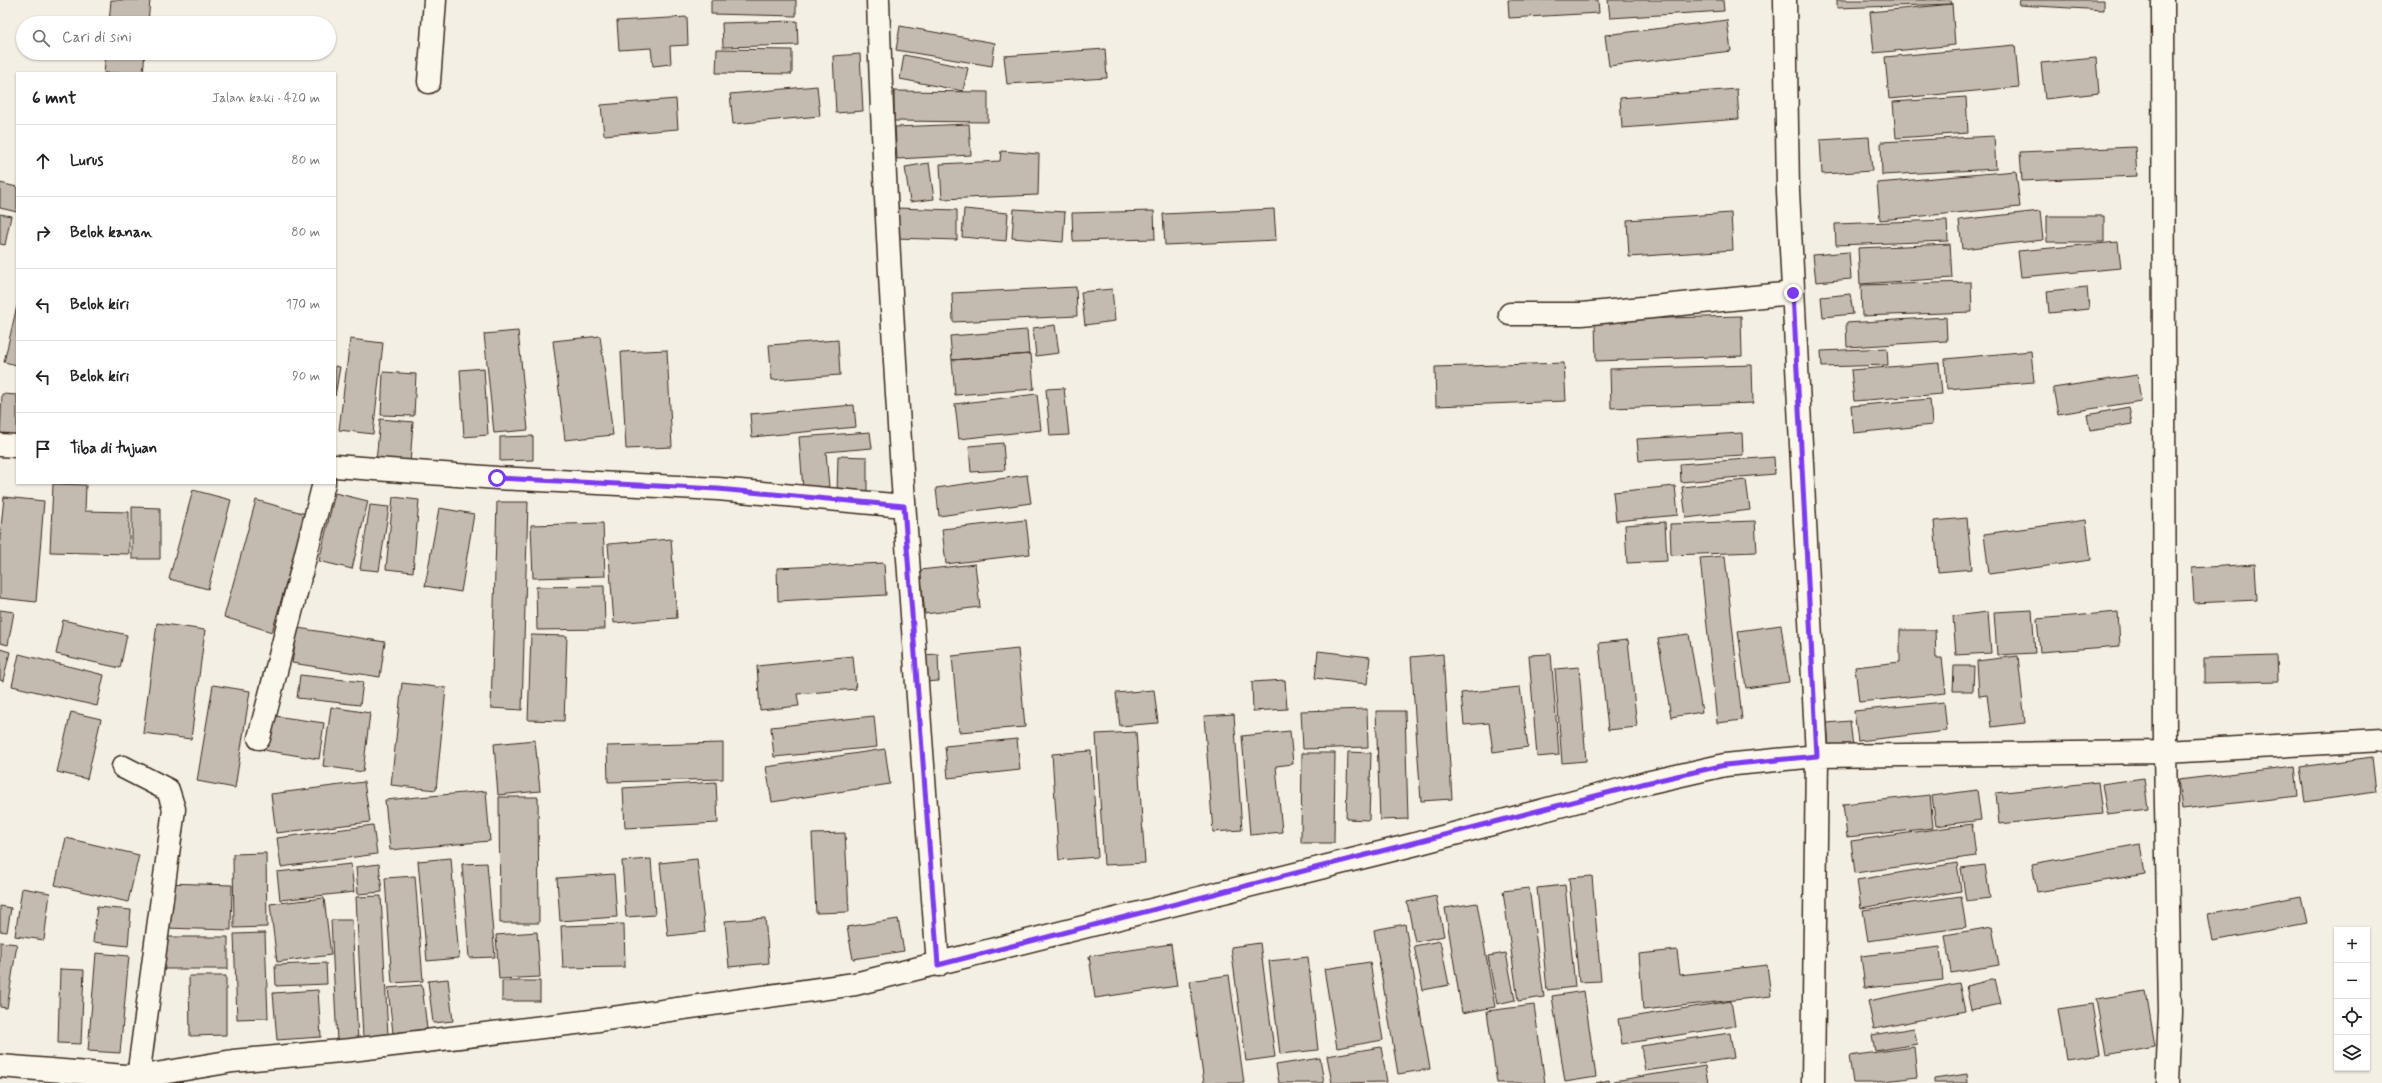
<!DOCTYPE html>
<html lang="id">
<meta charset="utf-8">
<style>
:root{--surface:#fff;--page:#f6f6f6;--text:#202124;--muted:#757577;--line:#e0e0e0}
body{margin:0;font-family:Mynerve,sans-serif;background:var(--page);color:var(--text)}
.controls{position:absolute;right:12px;bottom:12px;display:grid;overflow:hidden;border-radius:0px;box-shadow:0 1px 3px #0004}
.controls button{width:36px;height:36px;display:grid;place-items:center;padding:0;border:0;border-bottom:1px solid var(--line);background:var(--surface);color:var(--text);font:20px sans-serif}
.stop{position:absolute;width:12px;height:12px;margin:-9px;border:3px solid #7c3aed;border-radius:50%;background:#fff}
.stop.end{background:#7c3aed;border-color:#fff;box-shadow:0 1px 4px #0008}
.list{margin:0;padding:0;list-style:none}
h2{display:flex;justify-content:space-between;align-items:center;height:52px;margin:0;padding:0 16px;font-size:17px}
h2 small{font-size:13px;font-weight:400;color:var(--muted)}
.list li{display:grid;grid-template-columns:26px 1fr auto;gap:12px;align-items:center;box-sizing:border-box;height:72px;padding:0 16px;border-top:1px solid var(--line)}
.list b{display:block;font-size:15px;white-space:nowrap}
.list em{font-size:13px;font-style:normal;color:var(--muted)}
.icon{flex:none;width:22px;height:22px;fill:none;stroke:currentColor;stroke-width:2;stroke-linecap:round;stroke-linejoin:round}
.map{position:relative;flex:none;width:2382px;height:1083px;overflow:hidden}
.search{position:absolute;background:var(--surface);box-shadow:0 1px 3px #0004;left:16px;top:16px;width:320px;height:44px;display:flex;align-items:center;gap:10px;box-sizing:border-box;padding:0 14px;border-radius:22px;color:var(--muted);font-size:15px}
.panel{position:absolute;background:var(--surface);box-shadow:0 1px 3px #0004;left:16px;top:72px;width:320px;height:412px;border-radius:0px}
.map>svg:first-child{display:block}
</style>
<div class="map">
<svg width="2382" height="1083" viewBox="0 0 2382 1083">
<rect width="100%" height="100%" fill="#f3efe4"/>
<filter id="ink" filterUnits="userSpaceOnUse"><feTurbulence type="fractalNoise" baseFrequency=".025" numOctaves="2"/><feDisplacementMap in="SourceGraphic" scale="8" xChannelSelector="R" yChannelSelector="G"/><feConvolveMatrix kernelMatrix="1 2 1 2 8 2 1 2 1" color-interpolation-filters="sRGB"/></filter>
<g filter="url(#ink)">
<path fill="#c3bbb0" stroke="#3b2a1e" d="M111,0H150L148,23H109Z
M711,0H796V16L711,14Z
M1508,0H1598L1599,13L1509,18Z
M1608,0H1723L1724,11L1610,18Z
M1837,0H1951L1952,4L1837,8Z
M2020,0H2104V10L2019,5Z
M1952,4L1955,45L1874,53L1870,12Z
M687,17L688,45L670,46L671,64L653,66L651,48L619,50L617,21Z
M1727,20L1731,51L1609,66L1605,35Z
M797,21L798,45L723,47L722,23Z
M900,26L995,43L992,66L896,50Z
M2015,45L2019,87L1889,99L1885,57Z
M717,49L792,50V74L716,73Z
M1105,49L1107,78L1007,84L1004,56Z
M106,53H145L143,73H104Z
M860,54L863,111L836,113L833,56Z
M904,55L968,68L963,91L900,79Z
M2096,58L2099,93L2045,99L2041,63Z
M817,86L820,116L733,124L730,94Z
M1737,89L1739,119L1622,128L1620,98Z
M894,91L988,92V122L894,121Z
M1966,97L1968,133L1896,138L1893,102Z
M676,99L678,129L604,135L601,105Z
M969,124L971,155L897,159L895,127Z
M1994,136L1996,169L1882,175L1881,142Z
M1869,137L1872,171L1822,174L1820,140Z
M2135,147L2137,176L2022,181L2020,152Z
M1001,151L1039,154L1038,195L942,199L940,164L1000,161Z
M929,163L934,199L910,202L905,167Z
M2016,171L2020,207L1880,220L1877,183Z
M0,183L17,187V212L0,208Z
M896,208L957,210V240L895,238Z
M964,209L1008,213L1006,241L962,237Z
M1014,209L1065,212L1063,242L1012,238Z
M1274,209L1276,240L1165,245L1163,214Z
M1154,211L1155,239L1073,241L1072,213Z
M2040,211L2043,240L1962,249L1959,220Z
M1731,213L1733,250L1629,257L1627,220Z
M0,214L11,216L5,245L0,244Z
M2047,216H2104V242H2047Z
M1947,220L1948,241L1836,245L1835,224Z
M2118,242L2121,268L2021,277L2018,251Z
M1950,244L1952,278L1860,284L1858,248Z
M1849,252L1851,279L1816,282L1813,255Z
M1971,282L1972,312L1862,316L1861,285Z
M1076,287L1077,316L953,322L952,293Z
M2087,287L2089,309L2049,313L2047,291Z
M1112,289L1115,321L1085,325L1081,292Z
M1850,294L1853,314L1823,317L1821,297Z
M17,306V365L4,362Z
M1741,316L1742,356L1596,361L1595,320Z
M1946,317L1947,341L1847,347L1846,323Z
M1055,325L1059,353L1036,356L1033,328Z
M1027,330L1029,354L952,360L950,336Z
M518,331L528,430L494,433L484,334Z
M600,336L613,435L565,440L553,341Z
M350,339L383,343L373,434L339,430Z
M838,340L840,375L772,380L769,345Z
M1887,348L1888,365L1822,367L1821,351Z
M667,350L672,447L626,449L621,352Z
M2031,351L2034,382L1947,389L1945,359Z
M1031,354L1034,389L955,395L952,360Z
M1564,363L1566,401L1436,406L1435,367Z
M1939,363L1942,394L1854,401L1851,370Z
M1752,365L1753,403L1611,408L1610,369Z
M335,366L340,367L335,396Z
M484,368L488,435L464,437L460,370Z
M383,372L416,374L414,416L381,415Z
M2137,375L2141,401L2058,414L2053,388Z
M1064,388L1069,435L1050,436L1046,389Z
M2,394L17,395V440L0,439Z
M1037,394L1041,430L959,439L955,404Z
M1930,399L1932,425L1854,433L1851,406Z
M854,405L856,427L752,437L750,414Z
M2129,407L2132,424L2090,431L2087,415Z
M380,419L413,422L410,464L376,462Z
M870,432L872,448L826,452L829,487L803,489L799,437Z
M1742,433L1743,455L1639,461L1637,439Z
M533,436V460L500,461V437Z
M1003,443L1005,470L971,472L969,446Z
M838,456L867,457V492H837Z
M1774,457L1775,474L1681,482L1680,464Z
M1027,475L1031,503L939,516L936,488Z
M1746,480L1750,510L1686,518L1682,487Z
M53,484L86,485L85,511L129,512V554L50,552Z
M1675,486L1678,515L1616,521L1613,492Z
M193,490L231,500L208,589L169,579Z
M335,493L368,501L352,569L319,561Z
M4,497L44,501L36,602L0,598V538Z
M393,497L419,500L413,572L386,569Z
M256,500L306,514L272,632L224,617Z
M497,502H528L522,710L491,708Z
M370,505L389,507L379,571L360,569Z
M132,507L160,508V559H132Z
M439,508L474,514L461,592L425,586Z
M1967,518L1972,569L1938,572L1934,521Z
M1026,520L1030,554L946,564L942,529Z
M2086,520L2091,560L1989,574L1984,534Z
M1755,521L1757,552L1671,555L1670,524Z
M1665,522L1667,561L1627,563L1625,525Z
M603,523L605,576L533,578L531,525Z
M671,539L677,618L614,623L608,544Z
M1725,556L1742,720L1717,723L1700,558Z
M884,563L886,595L778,601L777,568Z
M975,564L980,607L925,614L920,570Z
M2255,564L2257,600L2194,603L2192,568Z
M604,586L605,629L537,630L536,587Z
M0,610L14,612L8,645L0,643Z
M2032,610L2035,653L1997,655L1994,612Z
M1988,612L1991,653L1956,655L1953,616Z
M2118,612L2120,646L2040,652L2037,619Z
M63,620L127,635L120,668L56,654Z
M157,623L205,630L191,739L143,733Z
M1781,625L1789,682L1746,688L1738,631Z
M298,628L385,642L380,677L292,663Z
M1900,630H1935L1936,658H1942L1946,693L1859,702L1855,667L1900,662Z
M1689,634L1702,712L1671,717L1658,638Z
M531,635L567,636L564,721L528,720Z
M1628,640L1637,727L1608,730L1599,643Z
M0,649L10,652L3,681L0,680Z
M1018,649L1025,727L959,732L952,656Z
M1318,651L1370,657L1367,684L1315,678Z
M19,654L104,675L97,706L12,686Z
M938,654L939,681L923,682L921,655Z
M1443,654L1452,799L1421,801L1411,657Z
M1551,654L1559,755L1537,757L1529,655Z
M853,656L856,689L797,694L799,706L760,710L757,666Z
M2018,656L2025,723L1991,727L1987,695L1979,696L1977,661Z
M2277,656L2278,681L2204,683V658Z
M1954,666H1974L1973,691H1953Z
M1579,667L1586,761L1562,763L1555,669Z
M300,675L363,682L360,705L297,698Z
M1285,680L1287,709L1253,711L1252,682Z
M402,683L446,688L436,790L391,785Z
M213,685L250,691L235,788L197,781Z
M1520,687L1528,747L1493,752L1489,723L1464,725L1461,693Z
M1154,690L1158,723L1120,726L1116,693Z
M1944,702L1947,731L1858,741L1854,711Z
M331,707L370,713L363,772L323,766Z
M1367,709L1368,747L1303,749L1301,711Z
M1376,711H1405L1408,819L1380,820Z
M71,712L101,719L87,779L57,772Z
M1234,714L1242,830L1213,832L1204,716Z
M268,715L324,723L319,759L263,750Z
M874,716L877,747L774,757L771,727Z
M1850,721L1853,747L1829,750L1827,723Z
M1290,731L1293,764L1276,766L1282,832L1250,835L1242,736Z
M1136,732L1145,863L1104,865L1096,734Z
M1017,739L1020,770L948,778L945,746Z
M535,740L540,791L498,795L494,744Z
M723,743V779L608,782L607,746Z
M885,749L890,784L772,802L766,767Z
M1091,751L1098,857L1059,860L1052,754Z
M1348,752L1371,753L1369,820L1346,819Z
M1302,753H1335L1334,843H1301Z
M2372,757L2376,792L2305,802L2300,767Z
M2295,766L2298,796L2182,809L2178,780Z
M2144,778L2148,809L2107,814L2102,784Z
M364,782L370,822L276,833L271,794Z
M716,782L718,823L625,828L623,788Z
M2098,782L2102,814L1999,824L1996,793Z
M1977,790L1981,820L1936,826L1932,796Z
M486,791L490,841L390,850L385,800Z
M1930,795L1933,828L1847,837L1843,804Z
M499,797H538L539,923H500Z
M1972,824L1976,856L1855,873L1851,841Z
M373,825L377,854L281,867L277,838Z
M845,833L849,912L816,913L812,834Z
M66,838L139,855L128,902L55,885Z
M2140,844L2145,874L2037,892L2032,864Z
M266,853L267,927L234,928L233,854Z
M451,858L459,958L427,961L418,861Z
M651,859L655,915L626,917L622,861Z
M697,859L705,932L668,936L660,863Z
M487,863L495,957L469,958L462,864Z
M1957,863L1961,891L1861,908L1857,880Z
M351,864L354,892L280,900L277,872Z
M379,864L382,892L358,894L356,867Z
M1985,865L1990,898L1966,901L1961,868Z
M614,874L617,917L560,921L557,878Z
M415,876L423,981L392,983L385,878Z
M1592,876L1601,981L1579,982L1569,878Z
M165,883L232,885L231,930L164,928Z
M1565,885L1575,987L1547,990L1537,888Z
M22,888L50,893L44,940L15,936Z
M1529,888L1544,997L1518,1001L1503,891Z
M381,896L388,1036L363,1038L356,897Z
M1436,896L1444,936L1415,942L1407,902Z
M1961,896L1966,927L1868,941L1863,910Z
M2301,896L2307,923L2213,941L2208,914Z
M324,898L331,955L277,962L270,904Z
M1477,903L1495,1007L1462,1013L1445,908Z
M0,906L11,908L7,932L0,931Z
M97,907L131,910L128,946L93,942Z
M765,918L769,963L729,967L725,921Z
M898,919L904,951L853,959L847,927Z
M331,920H352L358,1041L337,1042Z
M624,924L625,967L563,968L561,926Z
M1405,924L1430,1069L1398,1074L1374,930Z
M1992,927L1999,965L1951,973L1945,935Z
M537,932L540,977L499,979L496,935Z
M265,933L268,1018L237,1019L234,934Z
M162,937H228V969H162Z
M1440,941L1449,985L1423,990L1414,946Z
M0,942L17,944L7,1008L0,1007Z
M1260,943L1275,1057L1246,1061L1231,947Z
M1171,944L1177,986L1095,998L1089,956Z
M1940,947L1943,980L1865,988L1861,956Z
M1677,950L1680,975L1767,965L1771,996L1643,1010L1639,954Z
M96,953L129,956L120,1053L88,1051Z
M1506,953L1515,1000L1497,1004L1488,956Z
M1308,957L1318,1050L1280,1054L1269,961Z
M1370,962L1383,1040L1337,1048L1324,969Z
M326,963L327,984L276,986L275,965Z
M60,969L84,970L81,1044L58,1043Z
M1229,975L1244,1083H1204L1190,981Z
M189,976H226V1035L190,1036Z
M448,979L453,1021L433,1023L428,981Z
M1995,979L2001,1004L1971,1010L1966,986Z
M502,981H540V1001H502Z
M1959,983L1965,1011L1874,1029L1868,1001Z
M422,985L427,1029L393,1033L388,988Z
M318,990L321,1037L277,1040L273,993Z
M1584,991L1596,1077L1565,1082L1552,996Z
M2146,991L2155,1046L2106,1055L2096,999Z
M1731,1001L1735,1026L1622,1044L1618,1019Z
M2092,1004L2100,1054L2066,1059L2058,1009Z
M1534,1005L1545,1083H1497L1487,1011Z
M1914,1028L1917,1044L1875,1051L1872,1035Z
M1730,1033L1734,1058L1645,1071L1641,1046Z
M1381,1047L1387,1082L1332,1083L1327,1056Z
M1914,1047L1917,1077L1870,1083H1853L1849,1056Z
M1320,1058L1324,1083H1279L1276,1065Z
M1705,1066L1708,1083H1614V1081Z
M1967,1074L1968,1083H1934V1079Z
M1609,1080L1610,1083H1596Z"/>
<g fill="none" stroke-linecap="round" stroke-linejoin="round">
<defs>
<path id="minor" d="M878,0C888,322 914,644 938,965
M1785,0L1788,191L1817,756L1813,1083
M2163,0L2165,752L2170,1011L2167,1083
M429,82L435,0
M1510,314H1582L1793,293
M0,445L17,446
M335,466L497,478L718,489L904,506
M259,738L324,483
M123,767L168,790L174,809L138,1077
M0,1066L138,1077L233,1061L351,1050L584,1022L855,984L1416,844L1646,783L1725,765L1817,756L2165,752L2382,740"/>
</defs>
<use href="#minor" stroke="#3b2a1e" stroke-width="25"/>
<use href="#minor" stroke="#fbf7ec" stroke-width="22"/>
</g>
</g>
<g fill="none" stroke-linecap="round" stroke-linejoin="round" filter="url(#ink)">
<path stroke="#7c3aed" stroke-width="5" d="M497,478L718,489L904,506L938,965L1646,783L1725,765L1817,756L1793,293"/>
</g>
</svg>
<div class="controls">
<button>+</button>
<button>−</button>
<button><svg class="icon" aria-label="locate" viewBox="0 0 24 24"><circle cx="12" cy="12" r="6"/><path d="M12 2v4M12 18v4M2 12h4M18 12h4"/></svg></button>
<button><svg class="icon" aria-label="layers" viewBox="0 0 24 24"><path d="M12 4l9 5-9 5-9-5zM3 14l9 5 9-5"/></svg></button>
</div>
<div class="stop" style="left:497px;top:478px"></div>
<div class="stop end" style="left:1793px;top:293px"></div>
<div class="search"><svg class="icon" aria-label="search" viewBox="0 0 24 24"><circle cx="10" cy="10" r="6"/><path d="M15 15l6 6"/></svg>Cari di sini</div>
<section class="panel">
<h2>6 mnt<small>Jalan kaki · 420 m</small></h2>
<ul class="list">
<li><svg class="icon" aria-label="ahead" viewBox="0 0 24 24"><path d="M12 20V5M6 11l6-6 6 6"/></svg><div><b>Lurus</b></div><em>80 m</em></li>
<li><svg class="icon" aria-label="right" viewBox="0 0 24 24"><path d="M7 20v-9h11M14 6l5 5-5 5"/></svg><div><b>Belok kanan</b></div><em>80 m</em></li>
<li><svg class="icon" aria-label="left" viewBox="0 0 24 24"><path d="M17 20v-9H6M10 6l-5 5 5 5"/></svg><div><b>Belok kiri</b></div><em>170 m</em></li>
<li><svg class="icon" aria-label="left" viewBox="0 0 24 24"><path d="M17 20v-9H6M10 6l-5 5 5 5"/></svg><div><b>Belok kiri</b></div><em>90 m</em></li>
<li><svg class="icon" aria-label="arrive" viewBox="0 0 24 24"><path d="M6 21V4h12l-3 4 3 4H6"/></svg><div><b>Tiba di tujuan</b></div></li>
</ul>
</section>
</div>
